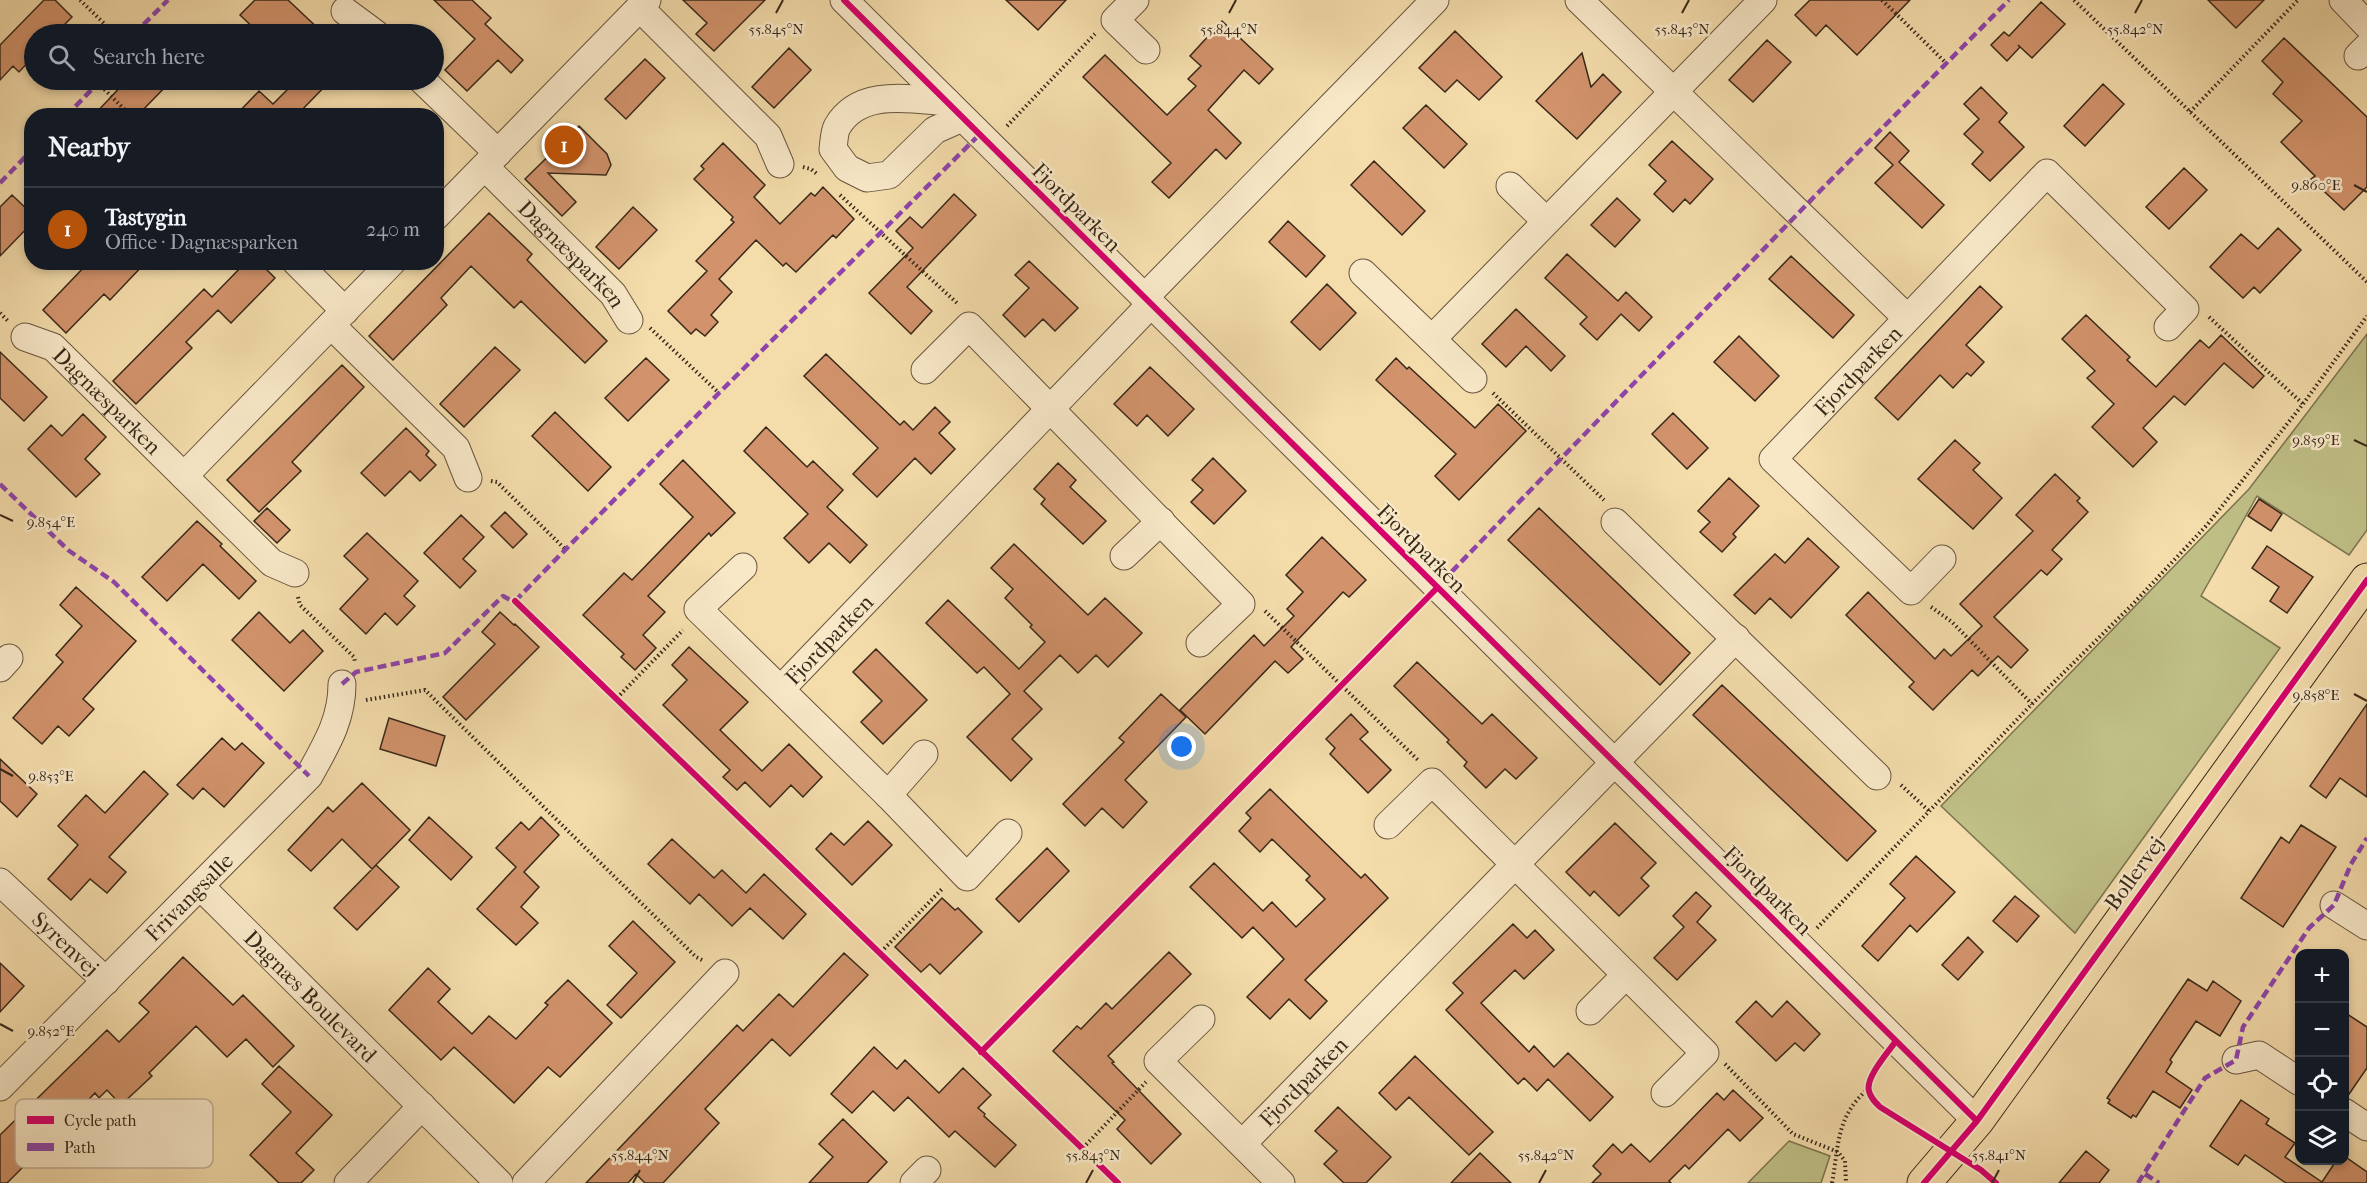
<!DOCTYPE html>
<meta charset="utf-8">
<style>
:root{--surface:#171b24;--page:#242831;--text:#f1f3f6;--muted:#9ea1a6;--line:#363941;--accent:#b45309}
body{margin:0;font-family:"IM FELL French Canon",serif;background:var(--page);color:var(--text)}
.controls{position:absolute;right:18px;bottom:18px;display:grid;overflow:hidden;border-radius:12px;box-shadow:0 3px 9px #0003}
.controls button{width:54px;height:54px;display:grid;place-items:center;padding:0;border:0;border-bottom:2px solid var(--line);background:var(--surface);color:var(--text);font:30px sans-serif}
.you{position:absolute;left:1182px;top:747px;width:21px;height:21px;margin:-15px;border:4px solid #fff;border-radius:50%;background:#1a73e8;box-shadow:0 0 0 9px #1a73e833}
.badge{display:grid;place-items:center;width:39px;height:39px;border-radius:50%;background:var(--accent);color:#fff;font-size:20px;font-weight:700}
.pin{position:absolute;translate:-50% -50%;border:3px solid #fff;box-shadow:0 2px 6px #0006}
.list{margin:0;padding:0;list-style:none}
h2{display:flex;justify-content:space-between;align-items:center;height:78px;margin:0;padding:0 24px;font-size:26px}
h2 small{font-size:20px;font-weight:400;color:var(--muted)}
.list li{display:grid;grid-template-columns:39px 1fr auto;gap:18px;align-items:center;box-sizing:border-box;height:84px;padding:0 24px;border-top:2px solid var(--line)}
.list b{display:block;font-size:22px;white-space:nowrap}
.list p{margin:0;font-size:20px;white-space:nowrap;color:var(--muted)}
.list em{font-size:20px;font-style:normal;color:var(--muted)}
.icon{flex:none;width:33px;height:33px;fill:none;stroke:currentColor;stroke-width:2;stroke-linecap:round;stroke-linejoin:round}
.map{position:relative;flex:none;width:2367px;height:1183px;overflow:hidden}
.search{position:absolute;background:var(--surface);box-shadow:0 3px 9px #0003;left:24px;top:24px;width:420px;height:66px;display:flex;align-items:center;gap:15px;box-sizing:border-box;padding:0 21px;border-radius:33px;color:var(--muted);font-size:22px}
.panel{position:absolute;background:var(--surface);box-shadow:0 3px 9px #0003;left:24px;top:108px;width:420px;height:162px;border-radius:24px}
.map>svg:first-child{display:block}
</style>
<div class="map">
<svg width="2367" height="1183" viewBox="0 0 2367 1183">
<rect width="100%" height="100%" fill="#f4dcab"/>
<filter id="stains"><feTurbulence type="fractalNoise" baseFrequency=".00333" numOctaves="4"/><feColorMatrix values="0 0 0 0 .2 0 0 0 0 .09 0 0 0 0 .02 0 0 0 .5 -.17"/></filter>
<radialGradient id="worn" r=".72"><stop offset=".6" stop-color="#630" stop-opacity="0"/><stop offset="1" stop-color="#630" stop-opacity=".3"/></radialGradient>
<path fill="#bfbf86" stroke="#7c7450" stroke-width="1.5" d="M2367,334V530L2349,555L2257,496L2201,596L2280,648L2075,933L1941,806L2249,489Z
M1789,1141L1830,1156L1821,1183H1748Z"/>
<path fill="#d2936c" stroke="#382819" stroke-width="1.5" d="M44,0H55L72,17L55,34H34V56L19,72L13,66L0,80V45Z
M255,0H288L324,34H260L240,15Z
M434,0H472L491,18L485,24L523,60L511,73L498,60L467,91L445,70L475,39Z
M683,0H765L714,51L696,34L707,23Z
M1006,0H1066L1038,30Z
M1810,0H1910L1857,55L1826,25L1816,36L1795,15Z
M2208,0H2264L2236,28Z
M2041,2L2065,24L2032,58L2018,45L2020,47L2007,61L1991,45L2004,32L2009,36Z
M1222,21L1273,69L1259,84L1244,70L1208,110L1241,143L1226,159L1216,149L1169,198L1152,182L1171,163L1083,77L1105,55L1167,115L1196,86L1188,79L1201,66L1190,56Z
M1455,31L1502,77L1479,100L1457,80L1445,92L1419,68Z
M2284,38L2367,117V187L2344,210L2311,179L2315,176L2281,142L2302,121L2273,94L2283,82L2262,61Z
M1767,40L1791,62L1753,102L1729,80Z
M789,48L811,70L774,108L752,87Z
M1582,53L1591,87L1603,74L1621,92L1577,139L1536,101Z
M645,59L665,78L626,119L605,99Z
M127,80H172L137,116H93Z
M297,80H331L296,116H235L259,91L273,104Z
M2103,84L2124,104L2085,146L2064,126Z
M1981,87L2007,113L1999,122L2024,147L1990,181L1972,164L1983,152L1964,134L1979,119L1964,104Z
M1426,105L1467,144L1444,168L1403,128Z
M579,126L607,154L611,165L606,175L548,173L576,202L562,216L525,179Z
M1890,132L1909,151L1899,162L1944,205L1922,228L1875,183L1893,165L1875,148Z
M1672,141L1713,179L1690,204L1685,199L1673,212L1654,194L1666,181L1649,165Z
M723,143L765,185L754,197L780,224L811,193L815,196L823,187L854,219L836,238L833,235L796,272L786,263L783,266L756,240L719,279L732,292L711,315L718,322L705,336L696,329L691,334L668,311L707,271L696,261L734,222L731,220L733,217L694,179L704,169L701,166Z
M1374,161L1425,211L1402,235L1351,185Z
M2184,168L2207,190L2169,229L2146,207Z
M954,194L976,215L907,287L932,311L911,334L869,293L913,248L896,231L910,217L922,228Z
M12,195L32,214V223L0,256V207Z
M1617,198L1640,220L1615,247L1591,225Z
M633,207L657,230L619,269L596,247Z
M489,213L532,254L527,260L607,341L585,363L521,301L514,308L471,266L441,298L447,305L393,360L369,336Z
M1288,221L1325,256L1306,277L1269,242Z
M2278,228L2301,250L2260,293L2254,287L2243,298L2210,267L2241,234L2258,249Z
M1567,254L1618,301L1626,292L1652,317L1639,331L1621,314L1597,340L1580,324L1587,317L1545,278Z
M1791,256L1854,315L1833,338L1769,279Z
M1029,261L1078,308L1055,331L1043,319L1025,337L1003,315L1029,288L1015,275Z
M89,262H146L110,300L104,294L66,333L43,310Z
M246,262H259L275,278L231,323L218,310L186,342L192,348L136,404L113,381L204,289L212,297Z
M1327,284L1356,313L1320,350L1291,322Z
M1980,286L2002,307L1966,345L1984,362L1971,376L1967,373L1953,388L1940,375L1898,420L1875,398Z
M1516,309L1565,356L1551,371L1526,346L1506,367L1482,344Z
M2086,315L2130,357L2127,360L2156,387L2200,340L2209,348L2221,335L2264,376L2253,388L2224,363L2185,405L2174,396L2143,428L2157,442L2133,467L2092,427L2114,404L2087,378L2095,371L2062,339Z
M1739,336L1779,376L1755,401L1714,362Z
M495,347L520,370L464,427L440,404Z
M0,352L47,397L24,421L0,398Z
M826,354L900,425L904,421L913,430L935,407L950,422L939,433L955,449L931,474L915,458L877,497L853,474L878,448L804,376Z
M646,358L669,380L628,421L605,398Z
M1396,358L1407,369L1409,367L1475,428L1498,404L1526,431L1459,500L1435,476L1456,454L1376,380Z
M342,365L364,387L292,462L301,471L259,512L227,480Z
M1150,367L1194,409L1168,436L1147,415L1137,426L1114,404Z
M555,412L611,467L588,491L532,436Z
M1673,413L1708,448L1687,469L1652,434Z
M83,414L106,437L85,459L100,474L76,497L28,449L51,425L62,436Z
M766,427L807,467L813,461L843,490L827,507L867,545L850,563L829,543L809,563L784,538L808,514L744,451Z
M406,428L429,451L426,455L436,465L420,481L410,471L385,496L361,473Z
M1955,440L1980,463L1973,470L2002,498L1973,529L1918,479Z
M1213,458L1246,491L1214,524L1191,502L1203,490L1192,480Z
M683,460L735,513L711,536L709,533L648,596L665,612L643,635L656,648L635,670L621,657L624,654L583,615L624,573L632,580L693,517L660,484Z
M1058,463L1076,480L1070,487L1106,521L1083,544L1041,504L1045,499L1034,489Z
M2055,474L2080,498L2077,501L2088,512L2052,550L2062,559L2047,575L2041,570L1994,617L2028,650L2011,668L1998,656L1978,676L1972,670L1933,710L1909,687L1914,682L1846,615L1868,592L1935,659L1944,649L1951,656L1982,626L1960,604L2033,531L2016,515Z
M1729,478L1759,506L1733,534L1736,537L1722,552L1700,532L1710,522L1698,511Z
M2259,499L2282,514L2271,531L2248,516Z
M267,508L290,530L277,543L254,521Z
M1539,508L1690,653L1660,685L1508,540Z
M505,512L527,534L513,548L491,526Z
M461,515L484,537L463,559L476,571L460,588L424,553Z
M197,521L222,544L220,546L256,581L239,599L203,564L167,601L142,577Z
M367,533L418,581L404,596L415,606L397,625L385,613L366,634L340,609L368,579L344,556Z
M1322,537L1366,580L1349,597L1343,592L1291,647L1303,659L1288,673L1275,661L1205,734L1180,710L1254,635L1264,646L1294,616L1287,609L1303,592L1286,575Z
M1808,538L1839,567L1791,618L1770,598L1755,614L1734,595L1775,554L1785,563Z
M1014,544L1088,615L1105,598L1142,633L1108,667L1096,655L1078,673L1060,655L1024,691L1042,709L1012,739L1032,759L1011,781L967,737L1010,694L984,667L977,673L926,623L948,600L1019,669L1045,642L1030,627L1032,625L1005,598L1013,589L991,568Z
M2267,546L2313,577L2287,613L2270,601L2279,587L2252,568Z
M76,587L136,641L83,699L94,709L69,736L58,726L42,744L13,718L63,662L56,655L82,626L60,605Z
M259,612L290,643L303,630L323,651L284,691L232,640Z
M500,612L514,625L515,624L539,647L466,720L443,697L495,644L482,632Z
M689,647L748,702L720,730L762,771L789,744L822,777L803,797L791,785L770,807L745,782L737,790L723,777L730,770L663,705L687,680L672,665Z
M876,649L927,700L883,744L861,722L882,701L853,672Z
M1417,662L1482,724L1492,714L1537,758L1516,779L1505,769L1486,788L1464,766L1467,762L1447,742L1449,740L1394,686Z
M1722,685L1876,831L1847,861L1693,715Z
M1161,694L1186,717L1125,780L1147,802L1123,828L1102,808L1085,826L1063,804L1124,742L1119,738Z
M2367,704V797L2340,778L2326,798L2310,786Z
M1351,714L1368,732L1360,739L1391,770L1368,793L1330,754L1335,748L1326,739Z
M389,718L445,736L436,766L380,749Z
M222,738L235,750L242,743L264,763L224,807L203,788L193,799L177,785Z
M0,759L37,794L17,817L0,801Z
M144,771L168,794L109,857L126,872L107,893L90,879L71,900L48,879L78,845L58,826L86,795L105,813Z
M362,783L410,830L372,869L342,839L311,871L288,850L328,807L333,812Z
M1270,789L1361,878L1365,874L1388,898L1305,980L1327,1001L1310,1019L1289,999L1270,1019L1247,997L1284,959L1253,927L1242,938L1190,887L1214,863L1263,911L1272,902L1296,927L1325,899L1306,880L1310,876L1272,839L1260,852L1239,831L1251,818L1246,813Z
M429,817L472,857L451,880L409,840Z
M541,817L559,835L524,872L539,887L521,907L538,923L516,945L477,909L516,867L496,848L521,822L529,830Z
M868,821L892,845L852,885L816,849L831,833L844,845Z
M1615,823L1656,863L1641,878L1649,886L1619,916L1594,891L1590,896L1566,872Z
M2301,825L2336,847L2283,927L2241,898L2281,837L2289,843Z
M672,839L714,878L722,870L746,893L764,874L806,914L783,939L750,908L732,926L699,894L690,904L648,864Z
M1047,848L1069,871L1019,922L996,899Z
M1916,856L1955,892L1917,932L1910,925L1878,961L1862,946L1905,898L1890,884Z
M376,865L399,887L357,930L334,908Z
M1696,892L1711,906L1697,922L1716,940L1677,980L1654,958L1684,927L1673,916Z
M2015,896L2039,916L2017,942L1993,921Z
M942,898L955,910L958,908L982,932L940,974L930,964L921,972L895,947Z
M633,921L675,962L621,1018L607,1005L637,973L609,946Z
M1513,924L1527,938L1535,930L1554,950L1524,979L1515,970L1481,1003L1529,1052L1534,1046L1554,1067L1568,1053L1613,1097L1590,1121L1548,1079L1537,1091L1524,1078L1518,1084L1446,1010L1463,993L1453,983Z
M1968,937L1983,952L1958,980L1942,965Z
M1169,952L1191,974L1108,1056L1114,1062L1112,1063L1181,1134L1151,1164L1117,1129L1125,1120L1053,1051L1077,1026L1081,1029L1106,1003L1112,1009Z
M844,953L868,975L790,1056L772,1039L705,1109L719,1123L663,1183H645L636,1174L628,1183H586L737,1025L743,1031L779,994L793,1007Z
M183,957L233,1005L243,995L294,1046L273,1067L246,1039L227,1057L196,1026L149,1073L152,1076L121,1105L107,1090L99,1098L95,1093L60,1129L65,1135L41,1159L36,1154L7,1183H0V1135L107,1030L119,1042L149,1012L139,1003Z
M0,963L24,986L0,1012Z
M428,968L450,989L438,1002L472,1034L489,1016L516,1039L548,1005L545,1003L568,980L612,1023L560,1077L548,1067L514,1103L454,1047L441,1060L389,1010Z
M2188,979L2207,991L2213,981L2241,1001L2220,1036L2196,1021L2170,1060L2172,1062L2166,1072L2192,1090L2180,1108L2153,1091L2136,1117L2133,1115L2131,1118L2108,1103L2110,1100L2107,1098Z
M1756,1001L1772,1017L1787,1001L1820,1034L1804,1051L1795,1043L1776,1061L1736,1022Z
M2344,1012L2367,1027V1068L2347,1097L2344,1096Z
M874,1047L897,1069L905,1060L939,1093L963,1068L991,1095L978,1108L985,1114L984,1116L1016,1145L995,1167L955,1131L949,1137L908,1097L894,1111L873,1091L852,1113L831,1094Z
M1415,1056L1493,1132L1469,1155L1409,1097L1396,1110L1379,1093Z
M279,1066L332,1115L296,1153L314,1170L301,1183H279L250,1155L291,1112L262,1084Z
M1733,1090L1763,1118L1740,1141L1728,1129L1689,1169L1685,1165L1669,1181L1671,1183H1592L1601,1174L1593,1166L1613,1144L1622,1153L1631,1144L1650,1162L1717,1093L1724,1100Z
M2241,1100L2269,1119L2266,1124L2295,1143L2285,1157L2322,1182L2336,1161H2344V1156L2367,1172V1183H2286L2245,1155L2238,1165L2210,1146Z
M1338,1107L1391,1157L1366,1183H1344L1324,1164L1337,1151L1315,1131Z
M843,1119L887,1162L867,1183H809L833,1157L819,1144Z
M2086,1151L2109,1170L2099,1183H2059Z
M1480,1153L1511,1183H1451Z"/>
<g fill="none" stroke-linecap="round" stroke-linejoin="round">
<defs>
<g id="minor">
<path d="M844,0L1977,1121"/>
<path d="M1135,0L1115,20L1146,50"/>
<path d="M1579,0L1907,318"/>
<path d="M2343,0L2367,25"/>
<path d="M640,8L768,136L780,164"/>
<path d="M345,11L376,34"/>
<path d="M2358,56L2367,47"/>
<path d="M422,80L498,153"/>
<path d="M947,102C910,99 859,88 837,127C834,133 834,142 833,149L847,168L867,178L889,175L935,130L962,118"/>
<path id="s1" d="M485,167L613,294L629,320"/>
<path d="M1510,186L1546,221"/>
<path d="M436,216L647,0"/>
<path d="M296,262L345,311"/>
<path d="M1363,273L1473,379"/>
<path d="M1144,298L1435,0"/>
<path d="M331,325L456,448L468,478"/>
<path id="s2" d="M25,337L53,347L272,563L295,573"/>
<path d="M1432,339L1763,0"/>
<path d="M925,370L969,326L1241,604L1200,643"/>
<path d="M184,476L392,262"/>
<path d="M1615,522L1877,776"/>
<path d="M1124,556L1161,521"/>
<path id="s3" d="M1942,559L1911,591L1773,459L2047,173L2185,309L2168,327"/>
<path d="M743,567L698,609L888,795L967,877L1008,833"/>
<path d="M0,668L9,658"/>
<path id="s4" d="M781,689L1150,305"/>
<path d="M888,795L924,754"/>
<path d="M1388,825L1432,782L1705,1053L1665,1093"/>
<path id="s5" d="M0,882L106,981"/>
<path id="s6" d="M200,886L499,1183"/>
<path d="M2334,905L2367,926"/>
<path d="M1590,1011L1626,975"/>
<path d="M1201,1019L1158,1061L1281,1183"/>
<path d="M2236,1060L2259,1055L2300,1082"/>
<path id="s7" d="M0,1087L309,776C326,745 342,720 342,684"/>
<path d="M2344,1112L2367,1127"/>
<path id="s8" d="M1243,1143L1736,638"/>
<path d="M348,1183L422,1106"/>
<path d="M526,1183L725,973"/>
<path d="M914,1183L927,1170"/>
</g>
<path id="major" d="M1924,1183L1977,1121L2367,580"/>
</defs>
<use href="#minor" stroke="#67553e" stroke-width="29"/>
<use href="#major" stroke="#382819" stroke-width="35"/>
<path stroke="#382819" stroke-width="4" stroke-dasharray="1.5 3" stroke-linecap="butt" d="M80,0L115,34
M1882,0L1947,64
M2074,0L2367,282
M98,83L131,116
M2190,112L2298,0
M1007,126L1095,34
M803,167L811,169L817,174
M840,195L958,304
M0,313L8,321
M2209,317L2303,404
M650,328L719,393
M1493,393L1604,500
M491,481L497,482L565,549
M298,597L300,605L354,657L355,662
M1931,607L1952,622L2032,704
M1265,611L1419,761
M617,698L683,630
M366,700L425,690L696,957L704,961
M1901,785L1929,811
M1817,928L2032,704L2132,605L2207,525L2303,404L2367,316
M881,952L943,888
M1725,1064L1793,1134L1838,1152L1845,1161L1846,1183
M1083,1148L1146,1082
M1832,1183C1839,1144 1836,1117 1868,1089"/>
<use href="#minor" stroke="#f8e8c8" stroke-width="27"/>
<use href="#major" stroke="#f4dcab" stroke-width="33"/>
<path stroke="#8e44ad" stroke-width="4.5" stroke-dasharray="9 4.5" stroke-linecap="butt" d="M134,34L168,0
M66,116L101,80
M0,183L32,150
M0,484L68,550L114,582L309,776
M1433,591L1814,197L2009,0
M515,601L719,393L979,135
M342,684L356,672L445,653L503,596L518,604
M2145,1174L2159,1183
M2138,1183L2205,1078L2236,1060L2243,1027L2309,928L2334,905L2351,864L2367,838"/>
<defs>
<path id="cycleway" d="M844,0L1977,1121
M515,601L1118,1183
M1896,1041C1888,1052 1865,1078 1869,1091C1870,1097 1875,1102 1880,1107L1981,1170L1996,1183
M981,1052L1437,588
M1924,1183L1977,1121L2367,580"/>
</defs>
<use href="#cycleway" stroke="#f8e8c8" stroke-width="10"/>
<use href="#cycleway" stroke="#d6006c" stroke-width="6"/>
</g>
<path fill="none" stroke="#382819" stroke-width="2" d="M776,13L783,0M1229,13L1236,0M1682,13L1689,0M2135,13L2142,0M2354,185L2367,192M2354,440L2367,446M0,515L13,521M2354,694L2367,701M0,769L13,776M0,1024L13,1031M633,1183L640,1170M1086,1183L1093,1170M1539,1183L1546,1170M1992,1183L1999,1170"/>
<g text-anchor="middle" stroke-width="5" stroke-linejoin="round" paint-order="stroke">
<g font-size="22" fill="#382819" stroke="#f8e8c8">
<text transform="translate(1077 207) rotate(45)" y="8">Fjordparken</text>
<text dy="8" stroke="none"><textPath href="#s1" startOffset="123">Dagnæsparken</textPath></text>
<text dy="8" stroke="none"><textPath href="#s3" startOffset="358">Fjordparken</textPath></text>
<text dy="8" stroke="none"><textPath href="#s2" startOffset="106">Dagnæsparken</textPath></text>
<text transform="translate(1422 548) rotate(45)" y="8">Fjordparken</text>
<text dy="8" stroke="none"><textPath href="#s4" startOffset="69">Fjordparken</textPath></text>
<text transform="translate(2134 873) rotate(-54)" y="8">Bollervej</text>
<text transform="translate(1768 890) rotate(45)" y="8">Fjordparken</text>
<text dy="8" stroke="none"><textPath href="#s7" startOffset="268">Frivangsalle</textPath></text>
<text dy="8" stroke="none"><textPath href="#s5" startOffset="90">Syrenvej</textPath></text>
<text dy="8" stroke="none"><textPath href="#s6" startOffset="156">Dagnæs Boulevard</textPath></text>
<text dy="8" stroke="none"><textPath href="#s8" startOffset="86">Fjordparken</textPath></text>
</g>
</g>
<rect x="15" y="1099" width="198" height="69" rx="9" fill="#f8e8c8" stroke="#beae94" stroke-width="1.5"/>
<rect x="27" y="1116" width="27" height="8" fill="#d6006c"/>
<rect x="27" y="1143" width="27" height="8" fill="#8e44ad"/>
<g font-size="16" fill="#382819">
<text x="64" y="1126">Cycle path</text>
<text x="64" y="1153">Path</text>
</g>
<g font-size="15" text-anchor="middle" fill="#382819" stroke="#f8e8c8" stroke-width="5" stroke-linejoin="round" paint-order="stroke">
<text x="776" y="34">55.845°N</text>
<text x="1229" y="34">55.844°N</text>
<text x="1682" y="34">55.843°N</text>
<text x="2135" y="34">55.842°N</text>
<text x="2316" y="190">9.860°E</text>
<text x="2316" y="445">9.859°E</text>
<text x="51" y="527">9.854°E</text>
<text x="2316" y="700">9.858°E</text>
<text x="51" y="781">9.853°E</text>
<text x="51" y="1036">9.852°E</text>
<text x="640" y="1160">55.844°N</text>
<text x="1093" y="1160">55.843°N</text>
<text x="1546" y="1160">55.842°N</text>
<text x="1999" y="1160">55.841°N</text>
</g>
<rect width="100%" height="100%" filter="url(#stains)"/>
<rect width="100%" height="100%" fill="url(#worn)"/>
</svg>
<div class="controls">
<button>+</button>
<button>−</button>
<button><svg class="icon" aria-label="locate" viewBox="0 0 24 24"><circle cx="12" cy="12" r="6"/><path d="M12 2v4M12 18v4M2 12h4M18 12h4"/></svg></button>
<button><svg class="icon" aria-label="layers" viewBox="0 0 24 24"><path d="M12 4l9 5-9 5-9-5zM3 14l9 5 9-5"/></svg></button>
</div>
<div class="you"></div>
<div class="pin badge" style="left:564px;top:145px">1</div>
<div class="search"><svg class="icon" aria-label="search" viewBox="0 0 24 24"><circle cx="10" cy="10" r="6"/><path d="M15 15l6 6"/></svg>Search here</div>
<section class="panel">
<h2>Nearby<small></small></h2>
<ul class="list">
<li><span class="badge">1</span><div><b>Tastygin</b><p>Office · Dagnæsparken</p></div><em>240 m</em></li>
</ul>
</section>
</div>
